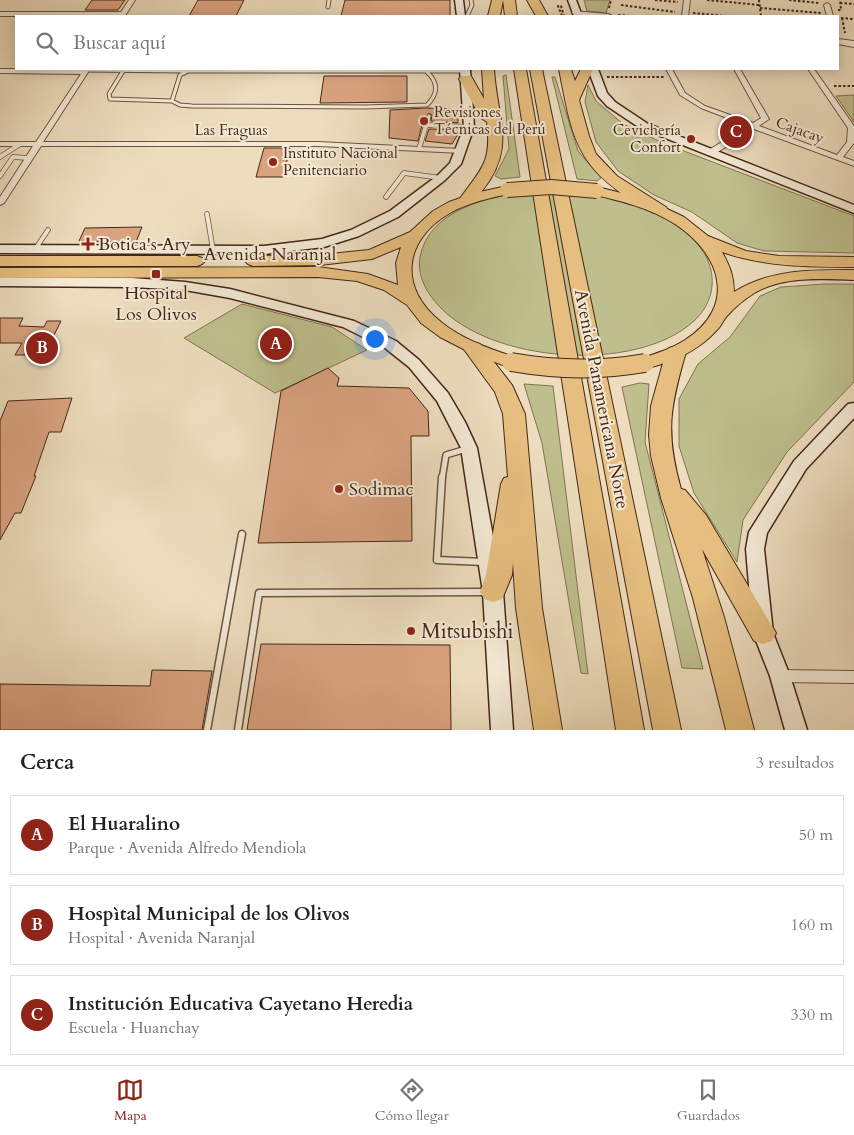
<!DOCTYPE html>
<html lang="es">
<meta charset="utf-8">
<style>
:root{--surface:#fff;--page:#f2f2f2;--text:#222;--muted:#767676;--line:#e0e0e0;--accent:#8f2418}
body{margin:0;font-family:Cardo,serif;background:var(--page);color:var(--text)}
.you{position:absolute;left:374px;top:338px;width:18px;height:18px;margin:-12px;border:4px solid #fff;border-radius:50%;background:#1a73e8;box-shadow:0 0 0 8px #1a73e833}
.badge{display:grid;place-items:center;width:32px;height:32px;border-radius:50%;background:var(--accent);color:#fff;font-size:16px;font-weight:700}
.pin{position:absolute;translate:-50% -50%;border:2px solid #fff;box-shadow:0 1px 5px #0006}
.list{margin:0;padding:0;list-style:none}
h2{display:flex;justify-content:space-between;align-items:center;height:65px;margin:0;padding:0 20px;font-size:21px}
h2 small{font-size:16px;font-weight:400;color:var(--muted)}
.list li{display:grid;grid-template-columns:32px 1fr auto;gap:15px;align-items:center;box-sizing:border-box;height:80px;margin:0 10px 10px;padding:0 10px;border:1px solid var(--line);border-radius:0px}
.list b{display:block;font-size:19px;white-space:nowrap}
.list p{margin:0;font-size:16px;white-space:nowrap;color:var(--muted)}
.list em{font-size:16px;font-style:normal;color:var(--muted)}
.icon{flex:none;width:28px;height:28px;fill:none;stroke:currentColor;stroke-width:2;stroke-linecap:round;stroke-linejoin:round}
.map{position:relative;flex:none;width:854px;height:730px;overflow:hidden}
.search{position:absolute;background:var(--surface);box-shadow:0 2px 12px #0003;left:15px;right:15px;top:15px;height:55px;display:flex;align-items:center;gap:12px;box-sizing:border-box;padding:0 18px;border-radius:0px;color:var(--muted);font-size:19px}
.sheet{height:335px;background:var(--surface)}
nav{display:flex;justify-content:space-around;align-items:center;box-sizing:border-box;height:70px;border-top:1px solid var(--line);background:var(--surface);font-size:14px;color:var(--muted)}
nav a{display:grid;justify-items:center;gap:2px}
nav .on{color:var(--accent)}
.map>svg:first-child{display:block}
</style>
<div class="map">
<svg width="854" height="730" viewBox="0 0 854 730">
<rect width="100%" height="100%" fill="#edddbe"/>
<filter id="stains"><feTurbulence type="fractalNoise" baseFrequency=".004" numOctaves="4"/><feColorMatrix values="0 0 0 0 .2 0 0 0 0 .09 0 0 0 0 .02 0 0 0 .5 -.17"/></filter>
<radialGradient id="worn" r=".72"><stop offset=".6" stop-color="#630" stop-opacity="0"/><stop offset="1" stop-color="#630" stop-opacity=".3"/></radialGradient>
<path fill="#bebf8d" stroke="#817352" d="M584,0H610L606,13L587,11Z
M506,75L520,177L501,179L495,176L509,149L503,76Z
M552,77H555L578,151L601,178L597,181L577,179Z
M588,85L596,101L623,124L663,143L854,216V253L764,251L737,243L692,212L654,195L618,171L596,142L585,102Z
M854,95V122L836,96Z
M529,191C551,192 575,191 597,195C636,201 702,227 711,270C715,289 709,307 694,321C636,374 490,363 438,305C426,292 417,275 420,257C429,209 489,197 529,191Z
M825,284H854V382L787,452L743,520L737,562L694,493L679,446V399L698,364L730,337L760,296L781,287Z
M242,304L332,327L367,350L275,393L184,338Z
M640,383L649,384L645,442L703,669L682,668L622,387Z
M524,384L553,386L588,674L581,673L542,443Z"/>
<path fill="#daa380" stroke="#442718" d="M92,0H125L118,10H85Z
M198,0H244L236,16H189Z
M345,0H450V16H341Z
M324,76H407V102L320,103Z
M426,108L458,109V123L431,121L432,115L429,113L423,121L418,141L389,138L390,110Z
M429,129L458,130V134L452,144L425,141Z
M264,148H290L283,177H256Z
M142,227L136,242L79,241L85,228Z
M0,318H23L19,326L44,327L47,321H61L54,335H51L41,355H15L22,343H0Z
M328,368L339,378L337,386L409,388L428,411L429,436H411L412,541L258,543L281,391Z
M72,398L61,432H49L34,476H36L21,513H15L0,540V421L8,401Z
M261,644L450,645L451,730H247Z
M152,670L212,671L202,730H0V684L150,686Z"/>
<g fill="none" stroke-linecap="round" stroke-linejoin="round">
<defs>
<path id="service-far3" d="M328,7L329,0
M467,16L472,5L471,0
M86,70L185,71
M123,71L109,94L110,99L172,101
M427,72C439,83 438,94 427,105L365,107L192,106L180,105L172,101L180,75L188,71H465
M427,124L429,116"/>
<path id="service-far2" d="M426,125L469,127
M419,149L427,122
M0,157L20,144
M0,176L13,157L29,158
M386,197L404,173L441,178
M207,214L213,250
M36,248L48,230"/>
<path id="service-far1" d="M442,479L446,455L466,449"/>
<path id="service" d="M442,477L437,560L484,562
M207,730L242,534
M238,730L259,593L485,592"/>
<path id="minor" d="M129,0H135L125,16H0V12H121Z
M684,0H690L688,16H682Z
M827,3L830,5L833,16H827L824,5Z
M0,69H90L43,142H318L461,149L465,151L461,153L318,146H41L4,203L0,205V197L33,146H0V142H36L81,74L0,73Z
M666,69H672L685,93L705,106L753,123L761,118L734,69H740L769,119L759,126L837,155L847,142L848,128L808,69H814L854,126V143L843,157L854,161V166L754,129L713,155H707V151L748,126L701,108L680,95Z
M780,670L854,671V683L780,682L775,680L773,676L775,672Z"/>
<path id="tertiary" d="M573,11L608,14L612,16L576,15L572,13Z
M838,39L854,41V47L838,44Z"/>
<path id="secondary" d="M455,0H463L465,16H457Z
M568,0H576L582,16H574Z
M460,69H470L474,127L461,164L445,180L398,217L359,236L324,247L264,254L0,253V245L264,246L322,239L351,230L390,211L437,176L450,163L464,127Z
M588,69H598L607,93L615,102L648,124L854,205V213L640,128L607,106L598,96Z
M0,278H132L185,282L230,289L354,321L396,341L419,360L448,393L465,422L477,448L503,592L513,730H491L483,592L461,448L437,401L409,367L385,348L343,327L230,298L185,290L132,287L0,286Z
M854,403V418L806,469L767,533L764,549L773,633L790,676L807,730H785L770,676L753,633L746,549L749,532L794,461L848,404Z"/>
<path id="trunk" d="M507,186L514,190L512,193C491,198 469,202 450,213C403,240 398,288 441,322C463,340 491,349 517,358L520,362L517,366L511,368L471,353L440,337L421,323L407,305L384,290L357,281L318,277L0,278V268L318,267L368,274L398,285L396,263L401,247L372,259L320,265L253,266L248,264L245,261L248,258L253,256L320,255L369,250L410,232L433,211L449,202L475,193Z
M597,187L638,197L661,206L684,217L708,236L746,251L779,256L854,257V267C809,267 765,267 722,252C730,266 734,277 734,292C770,269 812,270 854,270V280C822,279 785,276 756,292C746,298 735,307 727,316C723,320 721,327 716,331C701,347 685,356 664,363C656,366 648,369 639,367L636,363L639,359C655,354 671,349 685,340C738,306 721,254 675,224C650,208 621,201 592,194L590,191L592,188Z
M0,256H197L202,258L205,261L202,264L197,266H0Z"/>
<path id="motorway" d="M492,0H515L517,16H505L503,0L500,16H488Z
M527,0H539L548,16H536Z
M482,69H494C497,119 517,147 482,191C476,200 473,206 461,203L459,200C481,169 492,163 487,122L481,118L459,79L461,76H471L484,99Z
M514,69H526L644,730H616Z
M530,69H542L681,730H653Z
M559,69H571L575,81L581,69H593L579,100L589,136L596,154L617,176L666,207L668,210L666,213C654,216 645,208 635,202C574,165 572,134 559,69Z
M473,342L480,344L512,385L525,414L542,608L562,730H534L516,608L513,563L512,575L502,599L493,602L484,599L480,592L486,575L501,484L504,478L508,477L503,414L495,392L463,348L466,344Z
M676,346L683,348L686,352C670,407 665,432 681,489L685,490L706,515L776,633L772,641L763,644L754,641L702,549L724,617L754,730H726L693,598L661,498L651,456L649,435L651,406L666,352L669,348Z"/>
</defs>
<use href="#service-far3" stroke="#6e5442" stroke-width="5"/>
<use href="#service-far2" stroke="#6e5442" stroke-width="5.5"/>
<use href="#service-far1" stroke="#6e5442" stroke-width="8"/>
<use href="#service" stroke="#6e5442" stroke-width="9"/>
<use href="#minor" stroke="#6e5442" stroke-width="2"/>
<use href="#tertiary" stroke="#6e5442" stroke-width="2"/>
<use href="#secondary" stroke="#442718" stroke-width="3"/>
<use href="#trunk" stroke="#442718" stroke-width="2"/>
<use href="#motorway" stroke="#442718" stroke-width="2"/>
<path stroke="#442718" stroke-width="2" stroke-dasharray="2.5 2" stroke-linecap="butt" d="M655,0L678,2
M707,0L760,5
M759,0L761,16
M789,0L819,3
M840,3L854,4
M621,5L675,12
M609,8L611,0
M760,8L821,13
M838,10H841L840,0
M693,13L726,16
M618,15L631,16
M562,16L558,6H561L564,16
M841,18L854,19
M842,18L845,33
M607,77H664
M834,86H854"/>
<use href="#service-far3" stroke="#f3e9d5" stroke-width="3"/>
<use href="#service-far2" stroke="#f3e9d5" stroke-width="4"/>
<use href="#service-far1" stroke="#f3e9d5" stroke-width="5"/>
<use href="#service" stroke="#f3e9d5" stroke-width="6"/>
<use href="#minor" fill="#f3e9d5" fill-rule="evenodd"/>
<use href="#tertiary" fill="#f3e9d5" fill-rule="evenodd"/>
<use href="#secondary" fill="#f3e9d5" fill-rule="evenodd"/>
<use href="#trunk" fill="#e6be7f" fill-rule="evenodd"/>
<use href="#motorway" fill="#e6be7f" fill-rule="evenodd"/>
<defs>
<path id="trunk-bridge-far1" d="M507,190L551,187L597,191"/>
<path id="trunk-bridge" d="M511,362C556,370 599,371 645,363"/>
</defs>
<use href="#trunk-bridge-far1" stroke="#442718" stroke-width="16" stroke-linecap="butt"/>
<use href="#trunk-bridge" stroke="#442718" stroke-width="20" stroke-linecap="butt"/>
<use href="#trunk-bridge-far1" stroke="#e6be7f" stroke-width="14"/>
<use href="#trunk-bridge" stroke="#e6be7f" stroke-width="18"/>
</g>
<g fill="#8f2418" stroke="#f3e9d5" stroke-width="2">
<circle cx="424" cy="121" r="5"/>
<circle cx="691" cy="139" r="5"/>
<circle cx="273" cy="162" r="5"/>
<path d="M85.5 236.5h5v5h5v5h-5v5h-5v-5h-5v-5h5z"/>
<rect x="151" y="269" width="10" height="10" rx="2.5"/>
<circle cx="339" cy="489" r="5"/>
<circle cx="411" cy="631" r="5"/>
</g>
<g text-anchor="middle" stroke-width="4" stroke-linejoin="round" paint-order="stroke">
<g font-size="15" fill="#442718" stroke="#f3e9d5" text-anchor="start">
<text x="434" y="117">Revisiones<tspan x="434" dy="17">Técnicas del Perú</tspan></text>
<text x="681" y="135" text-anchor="end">Cevichería<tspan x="681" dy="17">Confort</tspan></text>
<text x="283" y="158">Instituto Nacional<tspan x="283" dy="17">Penitenciario</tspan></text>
</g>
<g font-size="15" fill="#442718" stroke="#f3e9d5">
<text x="231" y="135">Las Fraguas</text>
<text transform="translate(800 130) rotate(20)" y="5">Cajacay</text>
</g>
<g font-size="18" fill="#442718" stroke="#f3e9d5" text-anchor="start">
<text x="98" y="250">Botica's Ary</text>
<text x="156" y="299" text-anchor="middle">Hospital<tspan x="156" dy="21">Los Olivos</tspan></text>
<text x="349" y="495">Sodimac</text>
</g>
<g font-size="18" fill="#442718" stroke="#f3e9d5">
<text x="270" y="260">Avenida Naranjal</text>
<text transform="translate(602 399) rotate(79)" y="6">Avenida Panamericana Norte</text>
</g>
<g font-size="21" fill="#442718" stroke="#f3e9d5" text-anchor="start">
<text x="421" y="638">Mitsubishi</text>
</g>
</g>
<rect width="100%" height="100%" filter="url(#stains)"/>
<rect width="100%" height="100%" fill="url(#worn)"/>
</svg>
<div class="you"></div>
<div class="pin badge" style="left:276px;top:344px">A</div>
<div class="pin badge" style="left:42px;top:348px">B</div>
<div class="pin badge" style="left:736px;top:132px">C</div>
<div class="search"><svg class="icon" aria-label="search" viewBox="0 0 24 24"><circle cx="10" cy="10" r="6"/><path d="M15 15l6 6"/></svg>Buscar aquí</div>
</div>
<section class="sheet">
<h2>Cerca<small>3 resultados</small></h2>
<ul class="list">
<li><span class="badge">A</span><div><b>El Huaralino</b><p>Parque · Avenida Alfredo Mendiola</p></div><em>50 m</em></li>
<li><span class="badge">B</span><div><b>Hospìtal Municipal de los Olivos</b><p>Hospital · Avenida Naranjal</p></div><em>160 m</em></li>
<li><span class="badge">C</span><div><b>Institución Educativa Cayetano Heredia</b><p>Escuela · Huanchay</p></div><em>330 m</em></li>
</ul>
</section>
<nav>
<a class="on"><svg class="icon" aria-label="map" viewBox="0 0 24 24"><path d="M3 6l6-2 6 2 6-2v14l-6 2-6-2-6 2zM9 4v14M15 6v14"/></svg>Mapa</a>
<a><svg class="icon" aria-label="directions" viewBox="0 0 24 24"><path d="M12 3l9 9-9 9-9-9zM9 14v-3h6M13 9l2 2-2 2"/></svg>Cómo llegar</a>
<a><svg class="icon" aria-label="saved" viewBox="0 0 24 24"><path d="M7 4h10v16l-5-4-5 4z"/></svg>Guardados</a>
</nav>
